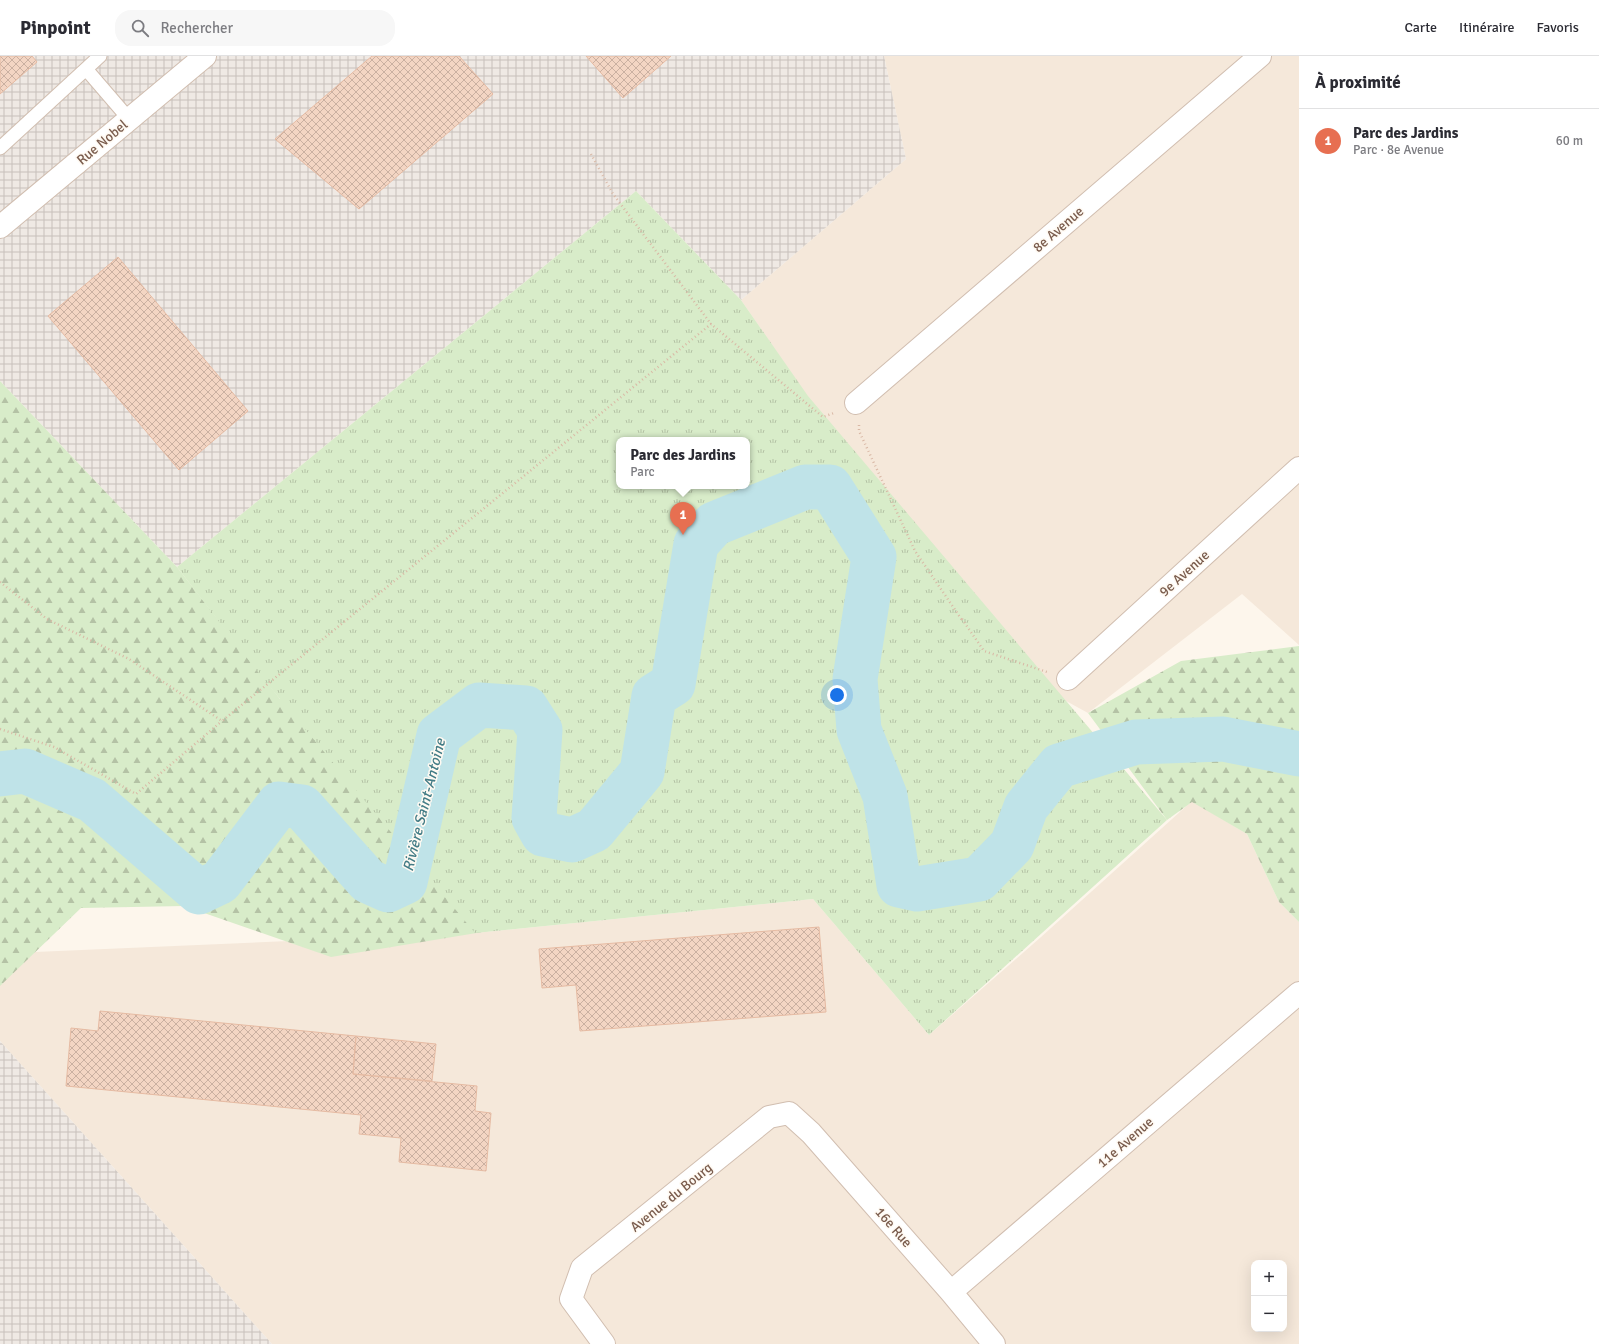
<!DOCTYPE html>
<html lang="fr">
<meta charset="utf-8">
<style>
:root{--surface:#fff;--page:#f7f7f7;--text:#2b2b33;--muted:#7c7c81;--line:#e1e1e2;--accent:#e76f51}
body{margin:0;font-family:Signika,sans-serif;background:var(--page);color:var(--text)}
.controls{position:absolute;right:12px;bottom:12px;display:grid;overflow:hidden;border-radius:8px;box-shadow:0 4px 16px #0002}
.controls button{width:36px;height:36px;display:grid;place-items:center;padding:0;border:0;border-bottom:1px solid var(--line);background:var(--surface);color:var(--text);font:20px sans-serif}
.you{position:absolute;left:837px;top:639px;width:14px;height:14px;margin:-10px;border:3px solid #fff;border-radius:50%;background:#1a73e8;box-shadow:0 0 0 6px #1a73e833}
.badge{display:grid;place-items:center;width:26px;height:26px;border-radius:50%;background:var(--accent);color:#fff;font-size:13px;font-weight:700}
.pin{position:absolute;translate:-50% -33px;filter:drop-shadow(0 1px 2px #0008)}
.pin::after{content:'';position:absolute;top:21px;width:14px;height:12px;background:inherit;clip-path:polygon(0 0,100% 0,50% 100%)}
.popup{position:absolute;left:616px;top:381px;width:134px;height:52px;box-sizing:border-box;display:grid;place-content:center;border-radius:8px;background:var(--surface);filter:drop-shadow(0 1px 3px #0005);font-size:13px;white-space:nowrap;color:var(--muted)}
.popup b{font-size:15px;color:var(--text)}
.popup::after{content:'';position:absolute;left:50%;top:100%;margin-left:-8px;border:8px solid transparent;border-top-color:var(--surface)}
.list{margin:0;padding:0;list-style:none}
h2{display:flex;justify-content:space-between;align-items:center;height:52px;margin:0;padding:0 16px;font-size:17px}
h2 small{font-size:13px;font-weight:400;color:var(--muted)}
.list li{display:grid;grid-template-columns:26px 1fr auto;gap:12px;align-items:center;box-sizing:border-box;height:64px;padding:0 16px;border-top:1px solid var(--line)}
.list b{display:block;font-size:15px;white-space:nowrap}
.list p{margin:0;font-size:13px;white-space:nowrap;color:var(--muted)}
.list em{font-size:13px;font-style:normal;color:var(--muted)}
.icon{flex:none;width:22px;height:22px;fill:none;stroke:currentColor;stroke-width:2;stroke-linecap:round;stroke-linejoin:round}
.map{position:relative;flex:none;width:1299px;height:1288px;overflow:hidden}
header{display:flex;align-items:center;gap:24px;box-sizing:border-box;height:56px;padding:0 20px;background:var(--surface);border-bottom:1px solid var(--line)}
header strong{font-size:19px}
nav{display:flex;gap:22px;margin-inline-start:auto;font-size:14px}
.search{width:280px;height:36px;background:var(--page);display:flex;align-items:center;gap:10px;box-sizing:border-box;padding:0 14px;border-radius:16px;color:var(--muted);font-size:15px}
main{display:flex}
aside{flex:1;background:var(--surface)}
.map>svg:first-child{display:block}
</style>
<header>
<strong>Pinpoint</strong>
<div class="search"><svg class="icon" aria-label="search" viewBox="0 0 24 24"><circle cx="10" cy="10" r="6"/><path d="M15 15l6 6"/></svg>Rechercher</div>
<nav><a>Carte</a><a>Itinéraire</a><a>Favoris</a></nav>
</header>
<main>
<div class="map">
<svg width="1299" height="1288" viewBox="0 0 1299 1288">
<defs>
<pattern id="industrial-grid" width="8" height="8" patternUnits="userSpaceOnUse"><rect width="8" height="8" fill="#efe9e4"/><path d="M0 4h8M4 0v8" fill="none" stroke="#c7c0bb"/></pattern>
<pattern id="forest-firs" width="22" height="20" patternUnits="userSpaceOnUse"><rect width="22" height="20" fill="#d8ecc9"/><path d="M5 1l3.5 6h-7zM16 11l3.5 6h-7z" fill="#b4c2a5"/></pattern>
<pattern id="park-tufts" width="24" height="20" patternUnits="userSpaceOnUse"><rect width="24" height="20" fill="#d8ecc9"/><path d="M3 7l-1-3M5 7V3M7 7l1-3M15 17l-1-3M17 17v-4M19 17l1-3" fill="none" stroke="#b4c2a5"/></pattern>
<pattern id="building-cross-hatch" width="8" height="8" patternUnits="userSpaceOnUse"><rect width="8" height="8" fill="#f3d5c3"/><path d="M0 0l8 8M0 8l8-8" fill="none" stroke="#cab0a1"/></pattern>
</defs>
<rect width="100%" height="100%" fill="#fdf6ec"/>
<path fill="#f5e8da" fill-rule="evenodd" d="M884,0H1299V589L1242,538L1088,657L988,602L741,244L906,103Z
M1192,745L1247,778L1279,846L1299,866V1288H272L0,985V927L35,896L475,877L813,843L929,979L1041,881ZM1254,1207H1284V1273H1254Z"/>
<path fill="url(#industrial-grid)" d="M0,0H884L906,103L741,244L636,135L177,511L0,325Z
M0,985L272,1288H0Z"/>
<path fill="url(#forest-firs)" d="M0,325L177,511L280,643L747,430V384L808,340L610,855L331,901L184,850L81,852L0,930Z
M1299,590V866L1279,846L1247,778L1192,746L1167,764L1088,657L1181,605Z"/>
<path fill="url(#park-tufts)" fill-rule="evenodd" d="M636,135L741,244L808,340L1167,764L929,979L813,843L475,877L260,619L177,511ZM619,384H747V430H619Z"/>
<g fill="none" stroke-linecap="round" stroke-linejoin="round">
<path stroke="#bfe3e8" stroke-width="45" d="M0,718L25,715L92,744L199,836L220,826L279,748L302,751L368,825L388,834L405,826L439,679L479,649L526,652L540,674L534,762L543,778L572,784L594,774L642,716L654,640L673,628L696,488L714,468L805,431H830L874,501L855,623L859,674L885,740L899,829L917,833L979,823L1012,789L1026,751L1059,710L1136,686L1223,683L1299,698"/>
</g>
<path fill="url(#building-cross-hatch)" stroke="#e6bba3" d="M0,0H32L37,6L0,38Z
M372,0H459L493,38L359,153L275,83Z
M586,0H671L623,42Z
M118,201L248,355L179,414L48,260Z
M819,871L826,956L580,975L576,929L542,932L539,893Z
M100,955L356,980L353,1018L477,1030L475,1055L491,1057L486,1115L399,1106L401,1082L359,1078L361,1059L66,1030L71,972L98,975Z
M356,980L436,988L432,1025L353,1018Z"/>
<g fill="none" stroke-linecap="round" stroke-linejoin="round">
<defs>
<path id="service" d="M86,13L129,63
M0,92L100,0"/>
<path id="minor" d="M0,171L205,0
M856,347L1260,0
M1068,623L1299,412
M951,1236L1299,937
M604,1288L571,1243L582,1212L769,1061L789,1057L811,1077L951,1236L994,1288"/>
</defs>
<use href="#service" stroke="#d1beb0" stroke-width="15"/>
<use href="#minor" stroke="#d1beb0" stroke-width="24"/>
<path stroke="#d9b8a5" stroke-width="2.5" stroke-dasharray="1 3" stroke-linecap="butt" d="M591,98L613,138L711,268
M859,369V375L915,495L962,564
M0,526L47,563L129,603L222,665L711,268L823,361L834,357
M962,563L984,595L1047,616
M0,673L54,691L136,738L222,665"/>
<use href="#service" stroke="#fff" stroke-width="13"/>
<use href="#minor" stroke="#fff" stroke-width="22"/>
</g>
<g text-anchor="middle" stroke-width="3" stroke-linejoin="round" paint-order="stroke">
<g font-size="14" fill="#7a5c4d" stroke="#fffaf3">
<text transform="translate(102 86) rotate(-40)" y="5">Rue Nobel</text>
<text transform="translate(1058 173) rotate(-41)" y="5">8e Avenue</text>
<text transform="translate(1184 517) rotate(-42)" y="5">9e Avenue</text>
<text transform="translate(1125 1086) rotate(-41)" y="5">11e Avenue</text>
<text transform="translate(671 1141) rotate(-39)" y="5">Avenue du Bourg</text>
<text transform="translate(894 1171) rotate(49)" y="5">16e Rue</text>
</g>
<g font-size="15" font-style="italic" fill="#437c86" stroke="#fffaf3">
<text transform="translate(424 749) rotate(-76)" y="5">Rivière Saint-Antoine</text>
</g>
</g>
</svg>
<div class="controls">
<button>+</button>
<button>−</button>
</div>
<div class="you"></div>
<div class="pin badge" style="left:683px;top:479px">1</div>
<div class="popup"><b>Parc des Jardins</b>Parc</div>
</div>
<aside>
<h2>À proximité<small></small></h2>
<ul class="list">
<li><span class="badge">1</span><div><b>Parc des Jardins</b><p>Parc · 8e Avenue</p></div><em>60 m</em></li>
</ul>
</aside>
</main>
